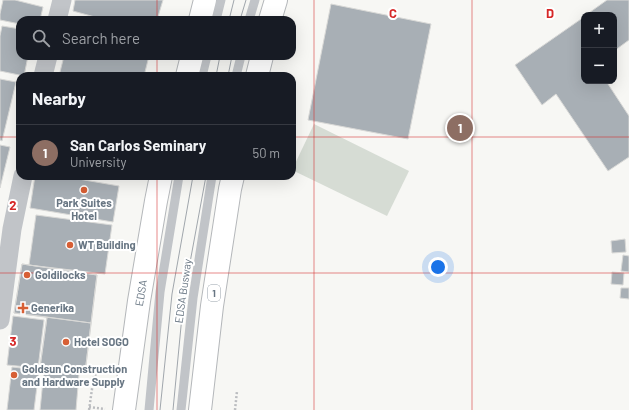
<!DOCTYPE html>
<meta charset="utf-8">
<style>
:root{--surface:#171b24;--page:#20242c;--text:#f1f3f6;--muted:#9ea1a6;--line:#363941;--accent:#d75f35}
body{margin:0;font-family:Barlow,sans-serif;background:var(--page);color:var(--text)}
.controls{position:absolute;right:12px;top:12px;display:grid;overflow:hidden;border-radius:8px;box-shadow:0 4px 16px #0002}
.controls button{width:36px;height:36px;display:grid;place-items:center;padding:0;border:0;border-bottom:1px solid var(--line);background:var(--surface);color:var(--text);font:20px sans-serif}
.you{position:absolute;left:438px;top:267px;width:14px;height:14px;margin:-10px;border:3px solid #fff;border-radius:50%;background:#1a73e8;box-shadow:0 0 0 6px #1a73e833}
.badge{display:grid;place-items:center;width:26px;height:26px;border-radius:50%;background:var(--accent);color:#fff;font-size:13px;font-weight:700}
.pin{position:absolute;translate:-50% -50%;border:2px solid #fff;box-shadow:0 1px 4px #0006}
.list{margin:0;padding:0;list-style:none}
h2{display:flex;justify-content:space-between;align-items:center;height:52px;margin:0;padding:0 16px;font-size:17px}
h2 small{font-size:13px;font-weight:400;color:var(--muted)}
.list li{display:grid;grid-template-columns:26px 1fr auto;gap:12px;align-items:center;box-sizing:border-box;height:56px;padding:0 16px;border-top:1px solid var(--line)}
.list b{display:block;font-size:15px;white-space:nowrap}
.list p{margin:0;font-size:13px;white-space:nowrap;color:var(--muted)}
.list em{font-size:13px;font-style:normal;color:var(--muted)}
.icon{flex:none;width:22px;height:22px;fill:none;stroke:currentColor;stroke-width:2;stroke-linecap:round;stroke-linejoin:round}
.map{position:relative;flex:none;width:629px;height:410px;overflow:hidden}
.search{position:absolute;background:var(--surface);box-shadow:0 4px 16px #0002;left:16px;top:16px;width:280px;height:44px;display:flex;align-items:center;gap:10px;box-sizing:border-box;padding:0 14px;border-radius:12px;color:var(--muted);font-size:15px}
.panel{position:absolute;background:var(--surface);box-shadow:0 4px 16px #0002;left:16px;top:72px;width:280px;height:108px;border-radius:12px}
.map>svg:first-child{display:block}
</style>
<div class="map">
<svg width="629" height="410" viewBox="0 0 629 410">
<rect width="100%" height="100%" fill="#f7f7f4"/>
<path fill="#d6dcd4" d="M314,124L409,171L387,216L292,170Z"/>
<path fill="#a8afb5" stroke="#d9d9d7" d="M3,0H15L43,7L40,20H20V24L0,20V14Z
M75,0H163L157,20H106L73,11Z
M607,0H629V40L614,51V15H586Z
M331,4L431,24L408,139L308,120Z
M584,17V81H606L629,116V157L608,171L556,94L542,105L515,65Z
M2,26L20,29V56H28L24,76L0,71V36Z
M64,56H149L144,76H59Z
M0,79L16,82L2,141L0,140Z
M0,145L10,147L0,188Z
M35,176H61L119,186L113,222L30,208Z
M36,215L112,225L105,274L29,265Z
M625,239L626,252L612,253L611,241Z
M623,255L629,256V272L621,271Z
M22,264L97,275L91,323L14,313Z
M22,264L97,275L85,373L40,367L47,317L14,313Z
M612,272L624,273L623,285L611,284Z
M621,288H629V299L620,298Z
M13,316L44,320L38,368L7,365Z
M47,317L91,323L85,373L40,367Z
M12,367L39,370L34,410H7Z
M44,370L79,374L76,410H40Z"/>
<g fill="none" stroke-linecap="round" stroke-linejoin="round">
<defs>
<path id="highway" d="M200,20L205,0
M270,20L276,0
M187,76L192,56
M257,76L262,56
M124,410L139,301L156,201L161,176
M200,410L212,306L230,189L233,176"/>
</defs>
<use href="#highway" stroke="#b4b7ba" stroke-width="24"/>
<path stroke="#bbbdc0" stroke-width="2.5" stroke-dasharray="2 2" stroke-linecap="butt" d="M89,407L105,409
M89,410L94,375L98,374
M235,410L237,391"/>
<path stroke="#c1c4c8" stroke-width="9" d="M216,20L221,0
M249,20L255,0
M202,76L207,56
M236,76L241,56
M149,410L160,292L179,176
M181,410L193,298L212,176"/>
<path stroke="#c1c4c8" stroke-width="19" d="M57,20L62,0
M43,76L48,56
M0,320L12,229L23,176"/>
<use href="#highway" stroke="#fff" stroke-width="22"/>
<path stroke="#a0a6ac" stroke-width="1" d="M229,20L234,0
M240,20L246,0
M216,76L220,56
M228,76L232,56
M160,410L172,294L193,176
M173,410L184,295L206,176"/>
</g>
<path fill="none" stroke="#d62828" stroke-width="1" stroke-opacity="0.55" d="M157,0V20M314,0V410M472,0V410M157,56V76M0,137H20M292,137H629M157,176V410M0,273H629"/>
<g fill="#d75f35" stroke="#fff" stroke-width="1.5">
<circle cx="84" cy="190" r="4"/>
<circle cx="70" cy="245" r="4"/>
<circle cx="27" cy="275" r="4"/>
<path d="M21 302h4v4h4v4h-4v4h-4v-4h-4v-4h4z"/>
<circle cx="66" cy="342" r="4"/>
<circle cx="14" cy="375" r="4"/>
</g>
<g text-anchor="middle" stroke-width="4" stroke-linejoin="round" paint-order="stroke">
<rect fill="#fff" stroke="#959fa8" stroke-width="1" x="208" y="285" width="12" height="16" rx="3"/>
<g font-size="10" font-weight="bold" fill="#687683">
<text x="214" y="297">1</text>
</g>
<g font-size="11" font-weight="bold" fill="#687683" stroke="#fff" text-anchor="start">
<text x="84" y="207" text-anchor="middle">Park Suites<tspan x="84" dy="13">Hotel</tspan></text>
<text x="78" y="249">WT Building</text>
<text x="35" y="279">Goldilocks</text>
<text x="31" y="312">Generika</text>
<text x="74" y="346">Hotel SOGO</text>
<text x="22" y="373">Goldsun Construction<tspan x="22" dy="13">and Hardware Supply</tspan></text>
</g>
<g font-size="11" fill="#687683" stroke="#fff">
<text transform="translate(183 291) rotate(-82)" y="4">EDSA Busway</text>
<text transform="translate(141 293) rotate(-81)" y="4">EDSA</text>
</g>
</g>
<g font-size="13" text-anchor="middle" font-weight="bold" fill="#d62828" stroke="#fff" stroke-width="4" stroke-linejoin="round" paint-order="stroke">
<text x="393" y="18">C</text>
<text x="550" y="18">D</text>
<text x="13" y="210">2</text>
<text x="13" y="346">3</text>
</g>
</svg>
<div class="controls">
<button>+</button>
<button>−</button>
</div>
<div class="you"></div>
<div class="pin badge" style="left:460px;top:128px;background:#8d6e63">1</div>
<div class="search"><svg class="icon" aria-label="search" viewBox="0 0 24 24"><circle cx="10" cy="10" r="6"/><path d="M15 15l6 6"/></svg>Search here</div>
<section class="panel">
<h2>Nearby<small></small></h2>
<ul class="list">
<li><span class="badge" style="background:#8d6e63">1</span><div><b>San Carlos Seminary</b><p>University</p></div><em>50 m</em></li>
</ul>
</section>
</div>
